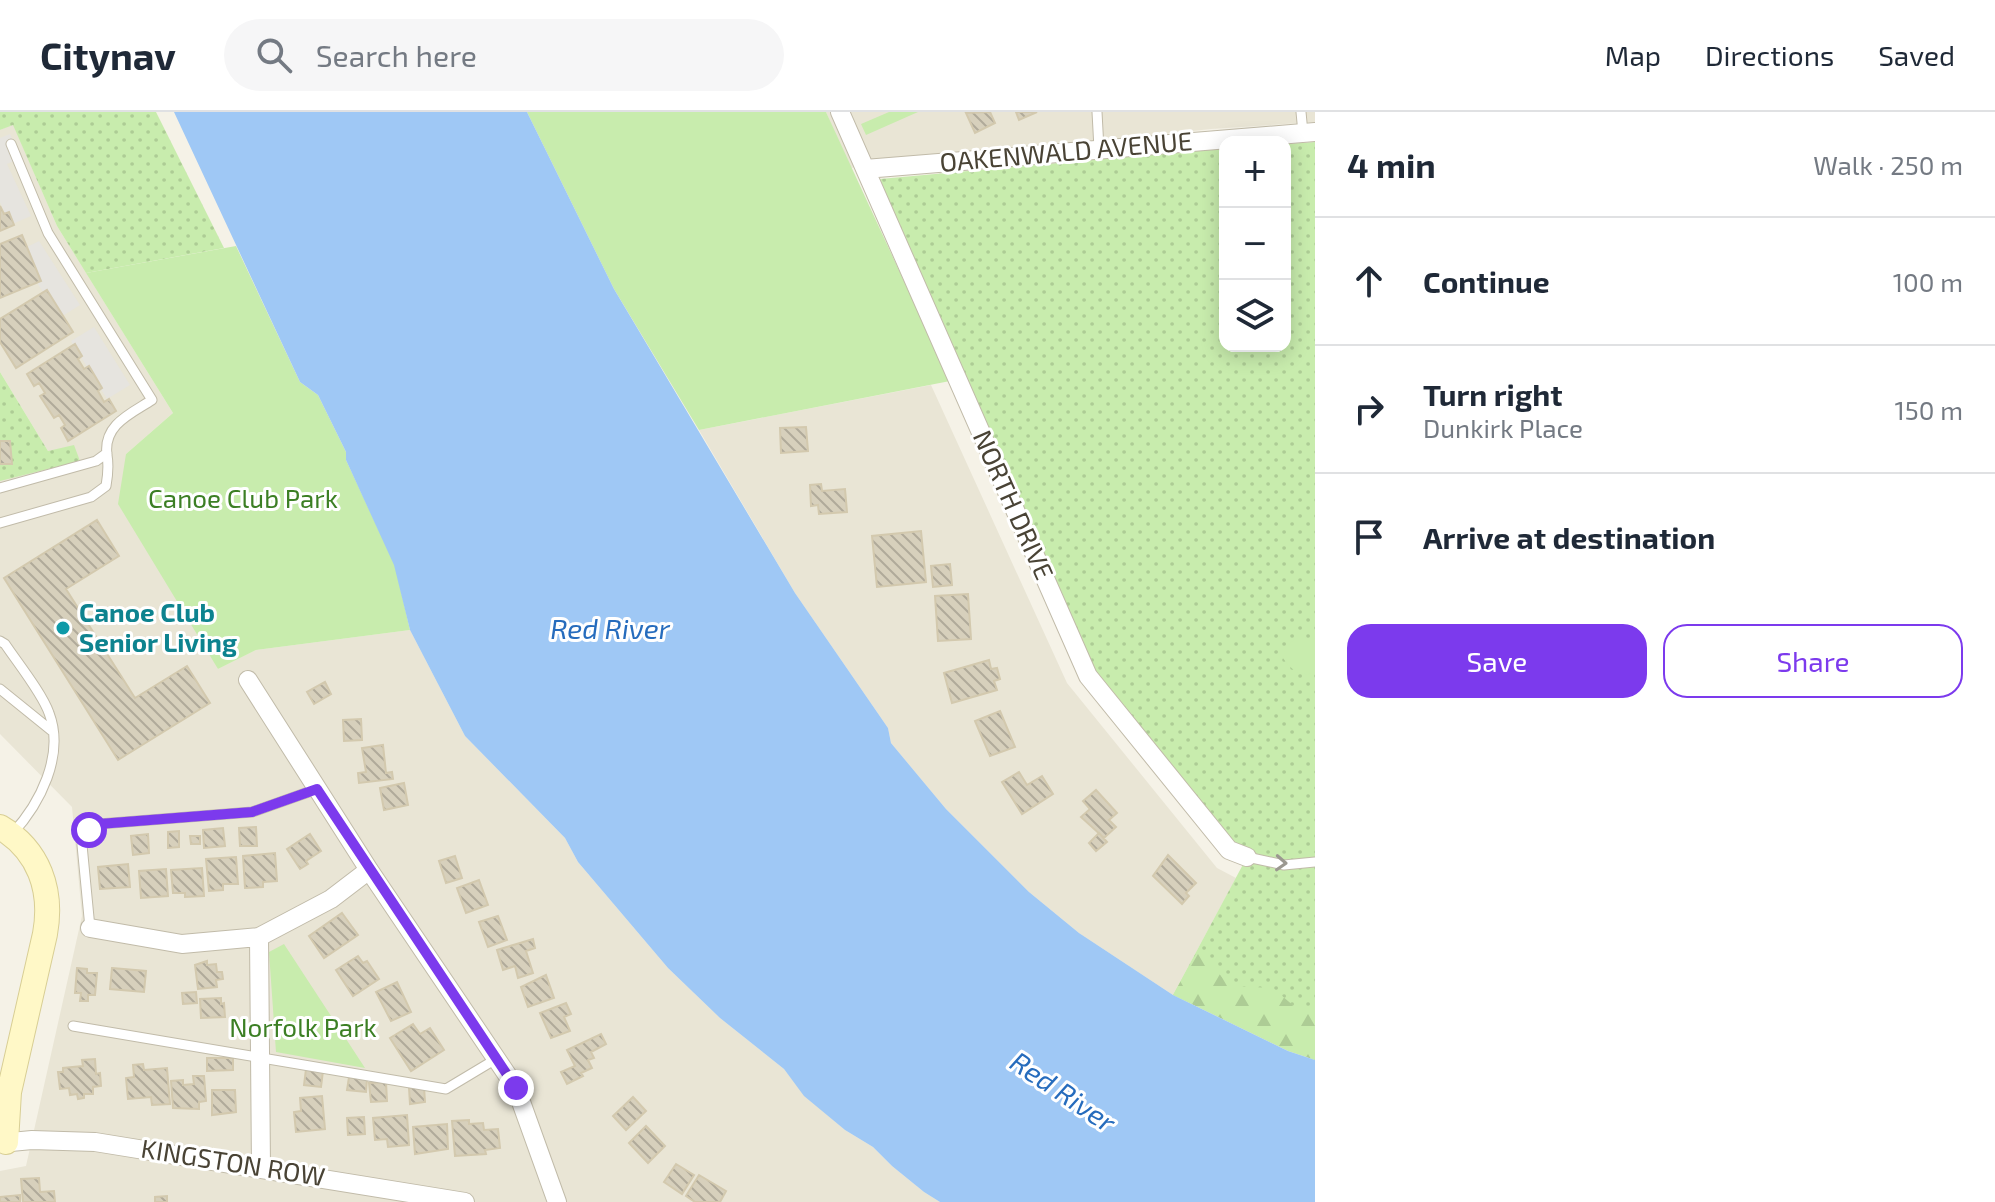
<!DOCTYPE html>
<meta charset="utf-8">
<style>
:root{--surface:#fff;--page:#f6f6f7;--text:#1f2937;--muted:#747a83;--line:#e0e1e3;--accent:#7c3aed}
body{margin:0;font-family:"Exo 2",sans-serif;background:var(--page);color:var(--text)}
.controls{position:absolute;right:24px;top:24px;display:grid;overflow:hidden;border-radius:16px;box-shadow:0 4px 20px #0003}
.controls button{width:72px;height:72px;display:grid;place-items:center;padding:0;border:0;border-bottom:2px solid var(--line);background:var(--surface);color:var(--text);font:40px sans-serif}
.stop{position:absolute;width:24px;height:24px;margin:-18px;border:6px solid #7c3aed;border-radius:50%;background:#fff}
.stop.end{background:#7c3aed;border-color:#fff;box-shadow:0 2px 8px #0008}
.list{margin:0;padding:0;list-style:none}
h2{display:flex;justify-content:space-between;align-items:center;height:104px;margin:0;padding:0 32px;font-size:34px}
h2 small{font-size:26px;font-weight:400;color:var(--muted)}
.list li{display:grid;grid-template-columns:52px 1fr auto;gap:24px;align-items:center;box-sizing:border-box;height:128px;padding:0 32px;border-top:2px solid var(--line)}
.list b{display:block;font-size:30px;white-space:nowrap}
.list p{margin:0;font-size:26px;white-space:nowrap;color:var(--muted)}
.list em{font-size:26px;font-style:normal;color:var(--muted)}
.actions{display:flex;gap:16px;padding:24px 32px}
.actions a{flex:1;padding:18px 0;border:2px solid var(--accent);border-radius:24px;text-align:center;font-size:28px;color:var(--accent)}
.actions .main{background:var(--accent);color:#fff}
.icon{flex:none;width:44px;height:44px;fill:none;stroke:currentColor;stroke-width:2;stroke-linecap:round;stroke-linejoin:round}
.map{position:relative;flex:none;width:1315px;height:1090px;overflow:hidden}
header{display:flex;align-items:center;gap:48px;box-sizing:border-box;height:112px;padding:0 40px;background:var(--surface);border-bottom:2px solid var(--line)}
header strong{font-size:38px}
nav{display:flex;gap:44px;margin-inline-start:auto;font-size:28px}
.search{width:560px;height:72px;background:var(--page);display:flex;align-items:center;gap:20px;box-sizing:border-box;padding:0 28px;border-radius:44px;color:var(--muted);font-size:30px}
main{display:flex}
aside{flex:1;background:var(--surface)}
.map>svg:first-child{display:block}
</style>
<header>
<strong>Citynav</strong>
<div class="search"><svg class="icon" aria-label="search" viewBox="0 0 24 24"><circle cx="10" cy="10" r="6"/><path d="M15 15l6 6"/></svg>Search here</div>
<nav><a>Map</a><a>Directions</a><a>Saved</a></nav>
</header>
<main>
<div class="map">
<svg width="1315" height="1090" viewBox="0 0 1315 1090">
<defs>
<pattern id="grass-dots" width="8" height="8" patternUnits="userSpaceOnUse" patternTransform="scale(2)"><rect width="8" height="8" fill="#c8ecad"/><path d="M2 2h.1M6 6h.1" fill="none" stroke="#adcc95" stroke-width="1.8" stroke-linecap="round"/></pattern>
<pattern id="forest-firs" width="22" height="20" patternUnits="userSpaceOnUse" patternTransform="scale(2)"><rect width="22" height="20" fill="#c8ecad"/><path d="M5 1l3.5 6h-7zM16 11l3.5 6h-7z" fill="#adcc95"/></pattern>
<pattern id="building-back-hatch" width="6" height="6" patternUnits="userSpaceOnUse" patternTransform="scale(2)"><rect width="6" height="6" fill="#d7d0bc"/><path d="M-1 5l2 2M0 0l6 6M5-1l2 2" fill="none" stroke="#b0aa9a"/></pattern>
</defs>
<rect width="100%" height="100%" fill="#f5f2e7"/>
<path fill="#e9e5d5" d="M826,0H1315V10L1211,17L850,56Z
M13,12L57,114L173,301L126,342L218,557L256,538L410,518L465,624L565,726L578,750L668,856L720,906L784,957L805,984L845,1018L873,1035L892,1054L924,1080L940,1090H0V1059L26,1054L82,804L72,695L0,622V369L48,339L0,260V18Z
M931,273L1067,571L1217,756L1236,766L1173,883L1079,821L1029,780L946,697L891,631L888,616L795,481L699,318Z"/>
<path fill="url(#grass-dots)" d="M0,0H156L224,136L86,161L57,114L13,13L0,18Z
M1315,30V948L1173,883L1247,745L1088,564L958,267L880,67L1225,36V234H1285V32Z
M0,260L48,339L74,333L80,349L0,369Z"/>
<path fill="url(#forest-firs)" d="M1198,838L1230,874L1273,876L1296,896L1315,895V948L1288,939L1173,883Z"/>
<path fill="#c8ecad" d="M527,0H826L950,269L699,318L614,177Z
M889,0H918L866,23L861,12Z
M236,134L300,270L318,283L346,340V348L395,453L410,518L256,538L218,557L118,392L126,342L173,301L86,161Z
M1297,525L1315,527V561C1300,565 1291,558 1283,546L1286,535Z
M284,832L365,956L276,940L269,840Z"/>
<path fill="#e6e4df" d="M10,22L21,46L7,52L31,104L10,113L0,90V26Z
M39,129L80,193L61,205L39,174L23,137Z
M94,215L130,273L107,287L71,229Z"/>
<path fill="#9fc8f5" d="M174,0H527L614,177L795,481L888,616L891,631L946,697L1029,780L1079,821L1173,883L1288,939L1315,948V1090H940L924,1080L892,1054L873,1035L845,1018L804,984L784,957L720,906L668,856L578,750L565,726L465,624L410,518L394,453L346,348V340L318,283L300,270Z"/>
<path fill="url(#building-back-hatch)" stroke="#d3c9ae" stroke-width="2" d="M990,0L995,11L975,21L966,1Z
M1016,0H1037L1019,8Z
M0,94L4,102L9,100L14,113L0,119Z
M22,123L41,169L0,186V132Z
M47,178L73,220L16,256L0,230V207Z
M75,232L82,244L78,247L84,257L89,254L102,276L98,279L104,290L109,287L116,299L68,329L61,316L65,313L59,303L54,306L40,284L45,281L39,271L34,274L27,262Z
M806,315L808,339L781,341L780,316Z
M0,329H10L12,352H0Z
M821,372L822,379L845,377L847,400L819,402L818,393L811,394L810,373Z
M97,408L119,444L66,477L135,586L187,554L210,591L118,648L4,466Z
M921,419L926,470L877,475L872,424Z
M950,452L952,473L933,475L931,454Z
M968,482L971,527L938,529L935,484Z
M989,548L991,557L997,556L1000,567L994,569L997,578L952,591L944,561Z
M325,570L331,582L314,592L307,580Z
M1000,599L1015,635L990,644L975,609Z
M361,607L362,628L344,629L343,608Z
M383,633L386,661L392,660L393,667L359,671L358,661L366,660L362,636Z
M1019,660L1027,673L1042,664L1053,682L1022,702L1002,670Z
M404,671L408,693L384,698L380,676Z
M1096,678L1117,701L1109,708L1116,715L1104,726L1081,705L1090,697L1083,689Z
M256,715L257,734H240L239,716Z
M223,716L225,734L204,736L203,718Z
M179,719V735L168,736V720Z
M1099,721L1107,730L1096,739L1089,731Z
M148,722L149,741L133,743L131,724Z
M310,722L321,739L306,749L308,752L300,757L287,737Z
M190,724H200V732H191Z
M275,741L277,769L263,770V775L245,776L243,744Z
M1168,743L1196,771L1186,781L1189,784L1182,792L1153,764Z
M455,744L462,766L446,771L439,749Z
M236,745L238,772H223V778L209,779L206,747Z
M128,752L130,775L100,777L98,755Z
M202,756L204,784L185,785V781H173L171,758Z
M166,757L168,784L141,786L139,759Z
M479,768L488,793L466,801L457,776Z
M342,801L358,823L324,846L309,824Z
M498,804L507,828L488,835L479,810Z
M533,827L535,836L526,839L533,861L518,866L515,854L503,858L497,838Z
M358,844L363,851L367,849L379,867L353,884L336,858Z
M207,849V853L216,852L217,860H222L223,867L216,868L217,875L198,877L195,853Z
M77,856L87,857V861H97L95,883H88V889H80L81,881H75Z
M112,856L146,859L144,880L110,877Z
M546,863L554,886L528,895L521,875Z
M397,870L411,900L391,909L376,880Z
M196,880L197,891L183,892L182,881Z
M221,886V892L224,891L225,905L201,906L200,887Z
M566,891L571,902L564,905L570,919L551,926L540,901Z
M413,912L420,922L430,916L444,938L411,959L390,926Z
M601,922L606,932L591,940L594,946L588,948L592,956L581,961L583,964L567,972L561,960L575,954L567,938Z
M207,946H233V958L207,959Z
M95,947L96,962L100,961L101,974L93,975V982H84V986L78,987L77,982L70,983L69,976L60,977L58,960H63V956L83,954L82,948Z
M143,952L144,958L167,956L170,992L152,993L151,985L128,987L126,966L134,965L133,953Z
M306,957L323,959L321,975L304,973Z
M193,964H204L206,989L199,990V997L173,996L171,969L183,968V973L194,972Z
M349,965L367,967L366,980L347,978Z
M386,970L387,989L371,990L369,971Z
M424,975L425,990L410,992L409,976Z
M212,978H235L236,1000L212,1003Z
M322,984L325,1017L296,1020L294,1000L301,999L300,986Z
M633,985L646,999L626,1018L613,1004Z
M407,1003L409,1033L388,1035L387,1027L375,1028L373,1006Z
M364,1005L365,1022L348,1023L347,1006Z
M469,1008V1012L483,1011L484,1018L498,1017L500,1036L485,1038L486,1042L455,1044L452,1009Z
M447,1012L448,1037L415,1042L413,1015Z
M646,1014L665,1034L648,1051L629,1031Z
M676,1052L694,1063L682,1082L664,1070Z
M699,1063L726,1079L720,1090H695L686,1084Z
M39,1066L40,1080L54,1079L55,1090H23L21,1067Z
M20,1083V1090H0V1085Z
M167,1084V1090H155V1085Z"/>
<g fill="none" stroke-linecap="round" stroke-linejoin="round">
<defs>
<path id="service" d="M1097,0L1099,37
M1301,0L1303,21
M0,376L96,349L107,341
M0,411L91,385L106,374C108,363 109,355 107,343C103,313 130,302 152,288L48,121L11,32
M0,529L5,532C17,550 42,581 49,601C65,643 40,692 12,722
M0,577L52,619
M1247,745L1284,753L1315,750
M90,816L82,733L89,718L99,712L252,700L317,677
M73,914L446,977L496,947"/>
<path id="minor" d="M840,0L1088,564L1229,738L1247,745
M865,57L1315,20
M248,568L369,758L516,976L557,1090
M90,816L182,832L259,825L331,787L369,758
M259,825L261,1056
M0,1031L32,1028L95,1030L465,1090"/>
<path id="secondary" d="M0,715C39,738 53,778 45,822L9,980L6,1030"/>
</defs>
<use href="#service" stroke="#c1bba9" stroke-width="11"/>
<use href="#minor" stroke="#c1bba9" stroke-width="20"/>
<use href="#secondary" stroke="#d8ce94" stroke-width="26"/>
<use href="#service" stroke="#fff" stroke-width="9"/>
<use href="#minor" stroke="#fff" stroke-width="18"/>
<use href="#secondary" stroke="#fff8c7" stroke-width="24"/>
</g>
<defs><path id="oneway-chevron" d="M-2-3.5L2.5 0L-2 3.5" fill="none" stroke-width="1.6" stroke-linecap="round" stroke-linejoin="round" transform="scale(2)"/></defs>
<use stroke="#9b9890" href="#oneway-chevron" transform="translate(1281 751) rotate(3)"/>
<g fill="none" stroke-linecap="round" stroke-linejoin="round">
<path stroke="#7c3aed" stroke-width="10" d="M89,718L99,712L252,700L317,677L516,976"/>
</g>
<circle fill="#0f9aa8" stroke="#fff" stroke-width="3" cx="63" cy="516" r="8"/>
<g text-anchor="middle" stroke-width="6" stroke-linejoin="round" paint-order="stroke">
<g font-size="26" fill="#494335" stroke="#fff">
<text transform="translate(1066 40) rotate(-5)" y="9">OAKENWALD AVENUE</text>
<text transform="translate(1013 393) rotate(66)" y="9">NORTH DRIVE</text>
<text transform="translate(233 1051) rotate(9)" y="9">KINGSTON ROW</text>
</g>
<g font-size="26" fill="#3c7f24" stroke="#fff">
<text x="243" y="396">Canoe Club Park</text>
<text x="303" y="925">Norfolk Park</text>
</g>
<g font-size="26" font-weight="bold" fill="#0d838f" stroke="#fff" text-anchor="start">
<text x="79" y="510">Canoe Club<tspan x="79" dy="30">Senior Living</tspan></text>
</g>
<g font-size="28" font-style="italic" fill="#266cbd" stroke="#fff">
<text x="610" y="527">Red River</text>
<text transform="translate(1063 980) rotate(34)" y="10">Red River</text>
</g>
</g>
</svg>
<div class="controls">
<button>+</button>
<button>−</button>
<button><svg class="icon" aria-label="layers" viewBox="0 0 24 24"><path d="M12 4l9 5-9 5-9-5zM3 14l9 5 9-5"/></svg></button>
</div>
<div class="stop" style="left:89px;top:718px"></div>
<div class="stop end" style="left:516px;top:976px"></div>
</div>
<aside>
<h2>4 min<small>Walk · 250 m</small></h2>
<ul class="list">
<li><svg class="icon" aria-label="ahead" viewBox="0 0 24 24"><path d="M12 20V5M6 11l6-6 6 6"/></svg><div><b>Continue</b></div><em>100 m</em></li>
<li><svg class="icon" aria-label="right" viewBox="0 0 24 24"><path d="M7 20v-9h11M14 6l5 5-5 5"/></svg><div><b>Turn right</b><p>Dunkirk Place</p></div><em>150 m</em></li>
<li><svg class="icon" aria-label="arrive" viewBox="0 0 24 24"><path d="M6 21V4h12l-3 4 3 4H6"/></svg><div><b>Arrive at destination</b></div></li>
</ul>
<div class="actions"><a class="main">Save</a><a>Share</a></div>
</aside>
</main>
